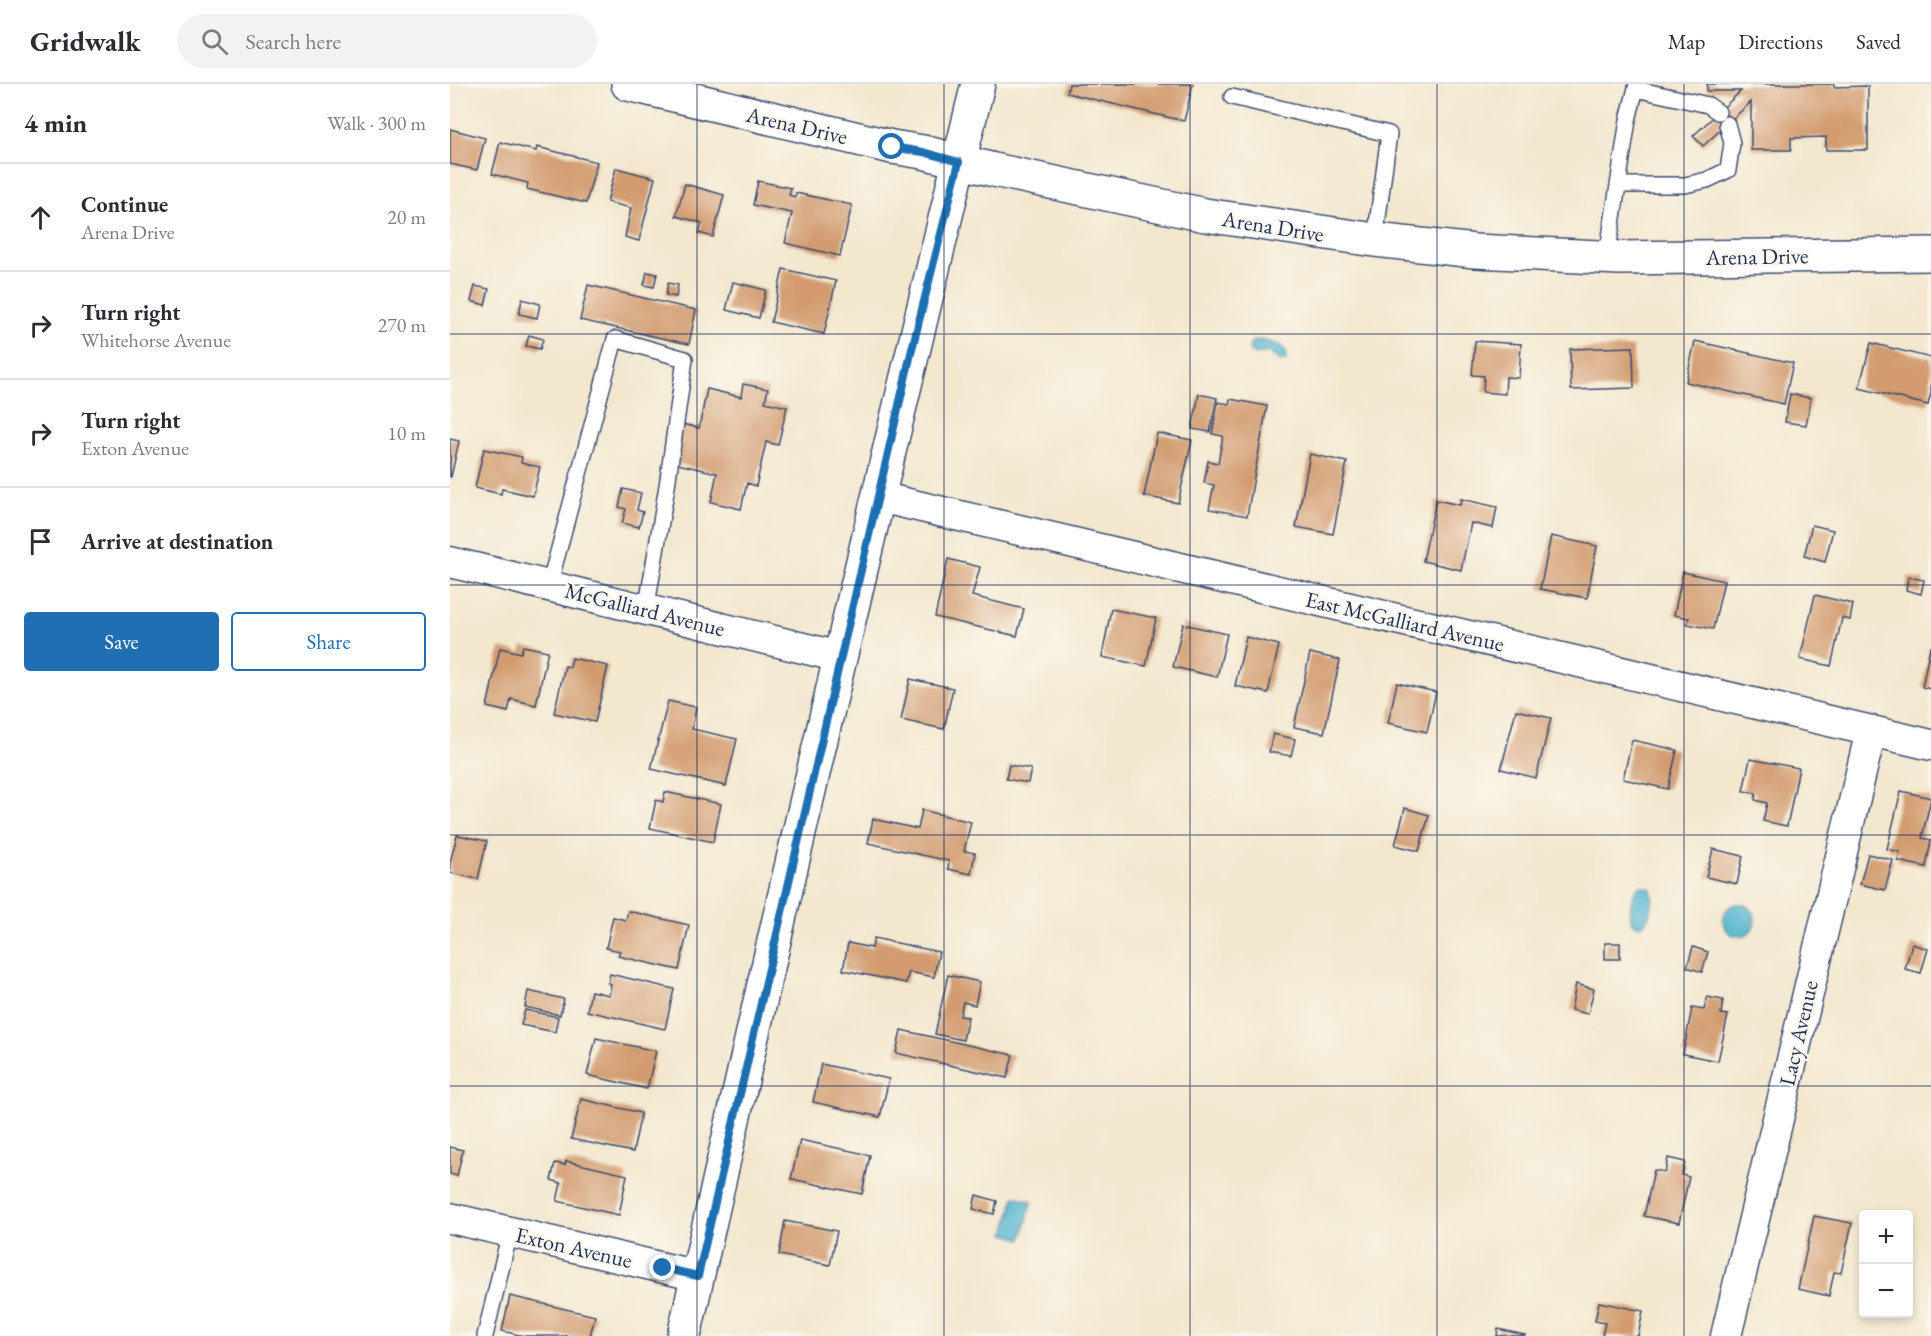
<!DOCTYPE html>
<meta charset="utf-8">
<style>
:root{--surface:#fff;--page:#f2f2f3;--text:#2b2b33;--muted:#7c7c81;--line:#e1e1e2;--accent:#1f6fb2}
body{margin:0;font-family:"EB Garamond",serif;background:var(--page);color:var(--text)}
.controls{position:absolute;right:18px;bottom:18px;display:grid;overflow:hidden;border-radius:6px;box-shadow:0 3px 9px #0003}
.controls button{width:54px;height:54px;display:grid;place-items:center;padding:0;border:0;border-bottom:2px solid var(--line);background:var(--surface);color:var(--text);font:30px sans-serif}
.stop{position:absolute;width:18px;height:18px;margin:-14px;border:4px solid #1f6fb2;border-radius:50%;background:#fff}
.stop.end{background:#1f6fb2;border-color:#fff;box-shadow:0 2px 6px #0008}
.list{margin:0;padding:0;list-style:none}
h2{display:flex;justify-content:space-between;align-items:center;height:78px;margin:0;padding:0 24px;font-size:26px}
h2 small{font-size:20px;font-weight:400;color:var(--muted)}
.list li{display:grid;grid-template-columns:39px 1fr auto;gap:18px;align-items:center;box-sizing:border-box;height:108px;padding:0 24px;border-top:2px solid var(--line)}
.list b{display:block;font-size:22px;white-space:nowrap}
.list p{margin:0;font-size:20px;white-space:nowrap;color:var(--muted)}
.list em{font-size:20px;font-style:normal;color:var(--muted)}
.actions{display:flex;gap:12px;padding:18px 24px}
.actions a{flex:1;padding:14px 0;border:2px solid var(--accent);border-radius:6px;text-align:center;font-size:21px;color:var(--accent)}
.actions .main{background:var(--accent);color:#fff}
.icon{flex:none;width:33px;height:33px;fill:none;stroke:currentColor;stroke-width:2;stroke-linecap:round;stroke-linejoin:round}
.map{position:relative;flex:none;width:1481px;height:1252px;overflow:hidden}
header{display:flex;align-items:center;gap:36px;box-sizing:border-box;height:84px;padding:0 30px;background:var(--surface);border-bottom:2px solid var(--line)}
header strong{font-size:28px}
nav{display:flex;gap:33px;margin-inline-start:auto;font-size:21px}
.search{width:420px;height:54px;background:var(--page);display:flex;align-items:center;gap:15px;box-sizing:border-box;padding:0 21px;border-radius:33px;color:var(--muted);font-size:22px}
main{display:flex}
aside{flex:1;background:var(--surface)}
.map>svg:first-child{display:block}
</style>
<header>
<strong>Gridwalk</strong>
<div class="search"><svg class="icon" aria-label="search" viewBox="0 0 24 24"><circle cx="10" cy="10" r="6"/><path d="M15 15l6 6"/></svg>Search here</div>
<nav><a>Map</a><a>Directions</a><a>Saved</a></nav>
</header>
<main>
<aside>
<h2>4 min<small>Walk · 300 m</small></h2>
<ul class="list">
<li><svg class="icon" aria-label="ahead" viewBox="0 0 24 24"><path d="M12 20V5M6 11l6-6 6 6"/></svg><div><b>Continue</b><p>Arena Drive</p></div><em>20 m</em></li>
<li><svg class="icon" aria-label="right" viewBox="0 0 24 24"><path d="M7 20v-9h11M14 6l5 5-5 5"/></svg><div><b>Turn right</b><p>Whitehorse Avenue</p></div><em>270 m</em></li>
<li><svg class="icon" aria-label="right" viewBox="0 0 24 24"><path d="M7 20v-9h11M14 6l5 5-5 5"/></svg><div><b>Turn right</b><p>Exton Avenue</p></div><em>10 m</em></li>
<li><svg class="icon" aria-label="arrive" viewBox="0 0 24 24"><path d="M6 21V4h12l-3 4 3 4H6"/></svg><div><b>Arrive at destination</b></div></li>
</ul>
<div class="actions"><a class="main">Save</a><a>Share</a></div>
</aside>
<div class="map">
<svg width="1481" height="1252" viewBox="0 0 1481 1252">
<rect width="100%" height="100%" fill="#fbf7ec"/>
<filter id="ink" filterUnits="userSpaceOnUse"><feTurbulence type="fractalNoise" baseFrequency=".0167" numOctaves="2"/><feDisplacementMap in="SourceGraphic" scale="12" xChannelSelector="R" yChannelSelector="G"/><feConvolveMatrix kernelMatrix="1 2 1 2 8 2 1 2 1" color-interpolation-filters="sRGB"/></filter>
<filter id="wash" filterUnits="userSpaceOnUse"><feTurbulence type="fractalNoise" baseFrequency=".008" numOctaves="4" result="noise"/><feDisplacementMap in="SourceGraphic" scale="24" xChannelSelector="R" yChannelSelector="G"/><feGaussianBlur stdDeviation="1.35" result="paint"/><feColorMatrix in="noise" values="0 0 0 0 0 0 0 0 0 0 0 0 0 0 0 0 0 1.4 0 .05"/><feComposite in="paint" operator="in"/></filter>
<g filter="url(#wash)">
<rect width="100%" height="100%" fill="#f3e7ce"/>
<path fill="#4eb2cd" stroke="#347096" stroke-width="1.5" d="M812,256L829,261L836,267V276L830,277L818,268L806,271L801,269L799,265L800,260L804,257Z
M1190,802L1200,804C1206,814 1201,835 1191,842L1182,839C1178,829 1181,809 1190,802Z
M1273 836a16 16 0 1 1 32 0a16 16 0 1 1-32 0Z
M565,1112L582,1117L572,1155L555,1150Z"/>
<g id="blocks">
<path fill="#d29b70" d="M619,0H743L734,37L617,9Z
M1257,0H1384V3L1418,2V66H1376V53L1341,54V66H1301V18L1253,62L1243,52L1291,7H1257Z
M0,45L35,54L27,86L0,80Z
M50,58L86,67L87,63L147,78L136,119L77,105L78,99L42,90Z
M166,84L205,94L189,157L175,153L181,124L157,118Z
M308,97L341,104L339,111L345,113L346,109L402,121L390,172L335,159L342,129L303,121Z
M235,100L274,111L263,153L249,149L252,139L226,132Z
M333,185L386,197L374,250L321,238Z
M197,188L207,190L204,203L194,201Z
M283,198L316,206L309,234L276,226Z
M218,199L228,201L226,213L216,211Z
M138,201L246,226L239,260L130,236Z
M25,202L39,205L35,221L21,217Z
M72,215L90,220L87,234L69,230Z
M79,251L93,255L90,265L76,262Z
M1025,257L1071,260L1069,294L1056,293L1055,310L1033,308L1034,292L1022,291Z
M1245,257L1343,279L1334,320L1236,298Z
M1421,259L1481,274V309L1478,321L1409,304Z
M1183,263L1184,304L1121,306L1120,265Z
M293,300L318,305L315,318L337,323L328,361L316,358L306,402L297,399L291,425L261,418L267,389L223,379L232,340L249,344L257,305L291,313Z
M749,310L767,314L760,348L742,345Z
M1340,310L1361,314L1356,341L1335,338Z
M780,315L817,322L797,432L759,425L764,401L754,399L758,377L768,379L773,352L762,350L768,318L779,320Z
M707,349L742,356L728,419L694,412Z
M0,355L9,357L1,393H0Z
M34,365L72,373L71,379L90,383L83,412L52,405L51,410L25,404Z
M860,370L897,378L883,450L846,443Z
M173,405L191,409L187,426L193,428L189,443L172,439L176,425L169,423Z
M1011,415L1047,423L1043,444L1021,439L1011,486L973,477L986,416L1010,421Z
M1362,441L1383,446L1375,478L1354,472Z
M1101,452L1147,462L1137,514L1090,505Z
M498,475L530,483L522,512L574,525L567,552L485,533Z
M1233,488L1274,497L1263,545L1237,540L1239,534L1224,531Z
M1458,493L1474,496L1471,510L1456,506Z
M1365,511L1403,520L1400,536L1392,534L1381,582L1350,575Z
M661,525L706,534L696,582L652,573Z
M733,540L777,550L767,593L723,583Z
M796,553L829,561L818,609L785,602Z
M73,562L98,567L86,621L61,615L58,628L37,623L50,564L71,569Z
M1480,563H1481V605L1472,603Z
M860,569L890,576L874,649L844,643Z
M122,574L158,582L145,638L104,629L115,582L120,583Z
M460,595L503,604L494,645L451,636Z
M947,599L986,608L977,648L938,639Z
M218,617L246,623L242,645L287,655L276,702L201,685Z
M1066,626L1101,634L1086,694L1051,685Z
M823,650L845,655L841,672L819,668Z
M1182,656L1227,666L1218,705L1173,695Z
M1300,675L1349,684L1337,742L1313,737L1317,719L1305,716L1306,709L1293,707Z
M559,681L581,685L578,699L556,695Z
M1451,707L1481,714L1472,754L1481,756L1476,783L1448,777L1450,768L1437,765Z
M215,708L271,720L263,758L200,744L206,716L213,718Z
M955,724L979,731L969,767L945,761Z
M472,726L521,738L514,767L525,769L521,790L498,785L499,777L418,759L423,735L468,745Z
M7,751L37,757L28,795L0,789V779Z
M1263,765L1293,772L1287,800L1256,793Z
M1418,770L1443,776L1435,806L1410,800Z
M178,827L239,841L229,886L168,872L170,867L156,864L163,833L176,836Z
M424,854L489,868L484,893L459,888L456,899L393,886L398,859L422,864Z
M1155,859H1170V875H1155Z
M1462,860L1478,865L1471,889L1455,885Z
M1243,863L1258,868L1252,888L1237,883Z
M160,890L224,905L215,945L137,927L141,907L159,911L161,900L158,899Z
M498,891L530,898L525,921L513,918L510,932L518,933L513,956L485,950Z
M1126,900L1144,905L1138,930L1121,926Z
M78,907L114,915L110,931L75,923Z
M1257,913L1273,916L1271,930L1278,931L1268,977L1233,970L1242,924L1254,926Z
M75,926L108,933L105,948L71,941Z
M451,946L563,971L557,994L446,969Z
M146,954L206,967L197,1005L137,991Z
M371,980L439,995L430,1033L363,1018Z
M131,1015L191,1029L183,1068L121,1055Z
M350,1056L420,1071L412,1110L341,1095Z
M0,1063L13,1066L7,1092L0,1090Z
M1218,1074L1235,1078L1232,1091L1239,1093L1229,1139L1194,1132L1204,1086L1215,1088Z
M116,1077L177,1091L169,1131L107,1117L111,1099L101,1096L105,1079L115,1081Z
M526,1111L547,1117L544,1130L523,1125Z
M1364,1132L1402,1139L1391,1189L1384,1188L1379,1212L1348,1205Z
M335,1137L387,1147L380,1181L329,1171Z
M60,1212L145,1232L140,1252H74L52,1247Z
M1149,1218L1193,1227L1188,1252H1152L1155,1239L1145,1237Z
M1048,1245L1075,1251V1252H1047Z"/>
</g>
</g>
<g filter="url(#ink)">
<use href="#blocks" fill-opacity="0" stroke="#3b4b6f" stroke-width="1.5"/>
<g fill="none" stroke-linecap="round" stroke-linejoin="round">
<defs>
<path id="lane" d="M1186,5L1258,21L1268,28
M782,13L939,50L925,156
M1168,101H1235L1257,96L1278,86L1282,59L1277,40
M1157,173L1178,36L1187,0
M99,502L165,255L235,275L217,402L196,527
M35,1252L60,1148"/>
<path id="street" d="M429,413L1481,661
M0,478L390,573
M0,1134L248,1192
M1276,1252L1421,647"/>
<path id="secondary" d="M178,0L442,63L473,68L544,86L755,131L925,156L1025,167L1170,174L1481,170"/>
<path id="primary" d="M234,1252C328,834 426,416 528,0"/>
</defs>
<use href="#lane" stroke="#3b4b6f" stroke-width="18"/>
<use href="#street" stroke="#3b4b6f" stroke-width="33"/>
<use href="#secondary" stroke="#3b4b6f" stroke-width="36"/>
<use href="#primary" stroke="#3b4b6f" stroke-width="36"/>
<use href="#lane" stroke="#fff" stroke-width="15"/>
<use href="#street" stroke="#fff" stroke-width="30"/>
<use href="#secondary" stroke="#fff" stroke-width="33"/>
<use href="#primary" stroke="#fff" stroke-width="33"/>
</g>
</g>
<g fill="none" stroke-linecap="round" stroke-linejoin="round" filter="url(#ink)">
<path stroke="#1f6fb2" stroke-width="8" d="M213,1184L248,1192L462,265L509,78L473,68L442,63"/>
</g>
<path fill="none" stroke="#1b2f5e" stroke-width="1.5" stroke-opacity="0.55" d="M247,0V1252M494,0V1252M740,0V1252M987,0V1252M1234,0V1252M0,250H1481M0,501H1481M0,751H1481M0,1002H1481"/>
<g text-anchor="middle" stroke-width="5" stroke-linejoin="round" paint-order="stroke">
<g font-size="22" fill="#1b2f5e" stroke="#fbf7ec">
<text transform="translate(347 41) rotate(13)" y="8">Arena Drive</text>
<text transform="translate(823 142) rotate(9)" y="8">Arena Drive</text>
<text transform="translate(1307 172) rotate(-1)" y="8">Arena Drive</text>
<text transform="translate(195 525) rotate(14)" y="8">McGalliard Avenue</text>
<text transform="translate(955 537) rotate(13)" y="8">East McGalliard Avenue</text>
<text transform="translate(1348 949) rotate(-77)" y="8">Lacy Avenue</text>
<text transform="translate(124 1163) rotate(13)" y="8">Exton Avenue</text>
</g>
</g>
</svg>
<div class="controls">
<button>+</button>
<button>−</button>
</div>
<div class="stop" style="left:442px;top:63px"></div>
<div class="stop end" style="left:213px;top:1184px"></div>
</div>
</main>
